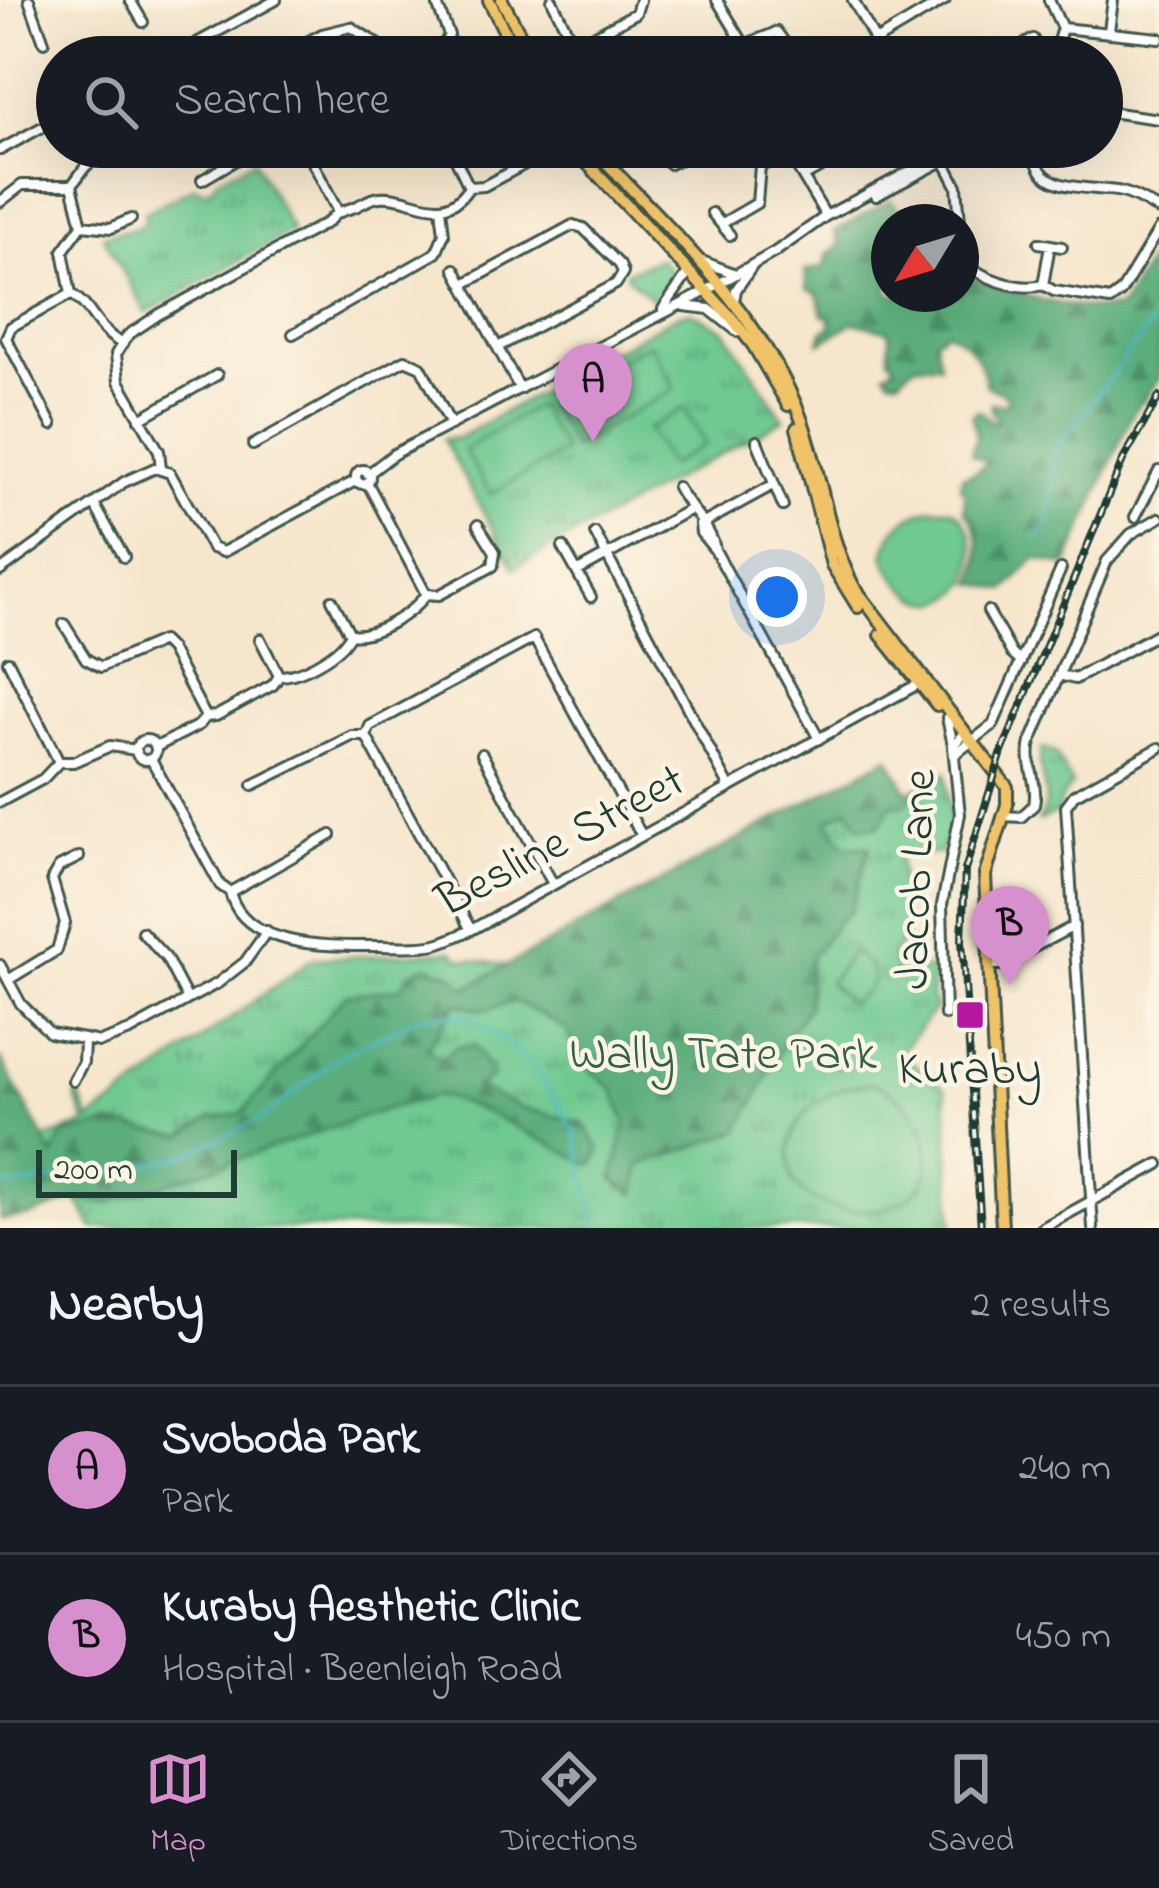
<!DOCTYPE html>
<meta charset="utf-8">
<style>
:root{--surface:#171b24;--page:#242831;--text:#f1f3f6;--muted:#9ea1a6;--line:#363941;--accent:#d690ce}
body{margin:0;font-family:"Indie Flower",sans-serif;background:var(--page);color:var(--text)}
.compass{position:absolute;left:871px;top:204px;width:108px;height:108px;border-radius:50%;background:var(--surface);box-shadow:0 12px 48px #0002;rotate:232deg}
.scale{position:absolute;left:36px;bottom:30px;width:201px;box-sizing:border-box;padding-left:12px;border:6px solid #1f3d34;border-top:0;font-size:33px;line-height:42px;white-space:nowrap;color:#1f3d34;-webkit-text-stroke:9px #fcf5e5;paint-order:stroke}
.you{position:absolute;left:777px;top:597px;width:42px;height:42px;margin:-30px;border:9px solid #fff;border-radius:50%;background:#1a73e8;box-shadow:0 0 0 18px #1a73e833}
.badge{display:grid;place-items:center;width:78px;height:78px;border-radius:50%;background:var(--accent);color:#111;font-size:39px;font-weight:700}
.pin{position:absolute;translate:-50% -99px;filter:drop-shadow(0 3px 6px #0008)}
.pin::after{content:'';position:absolute;top:63px;width:42px;height:36px;background:inherit;clip-path:polygon(0 0,100% 0,50% 100%)}
.list{margin:0;padding:0;list-style:none}
h2{display:flex;justify-content:space-between;align-items:center;height:156px;margin:0;padding:0 48px;font-size:51px}
h2 small{font-size:39px;font-weight:400;color:var(--muted)}
.list li{display:grid;grid-template-columns:78px 1fr auto;gap:36px;align-items:center;box-sizing:border-box;height:168px;padding:0 48px;border-top:3px solid var(--line)}
.list b{display:block;font-size:45px;white-space:nowrap}
.list p{margin:0;font-size:39px;white-space:nowrap;color:var(--muted)}
.list em{font-size:39px;font-style:normal;color:var(--muted)}
.icon{flex:none;width:66px;height:66px;fill:none;stroke:currentColor;stroke-width:2;stroke-linecap:round;stroke-linejoin:round}
.map{position:relative;flex:none;width:1159px;height:1228px;overflow:hidden}
.search{position:absolute;background:var(--surface);box-shadow:0 12px 48px #0002;left:36px;right:36px;top:36px;height:132px;display:flex;align-items:center;gap:30px;box-sizing:border-box;padding:0 42px;border-radius:66px;color:var(--muted);font-size:45px}
.sheet{height:492px;background:var(--surface)}
nav{display:flex;justify-content:space-around;align-items:center;box-sizing:border-box;height:168px;border-top:3px solid var(--line);background:var(--surface);font-size:33px;color:var(--muted)}
nav a{display:grid;justify-items:center;gap:6px}
nav .on{color:var(--accent)}
.map>svg:first-child{display:block}
</style>
<div class="map">
<svg width="1159" height="1228" viewBox="0 0 1159 1228">
<defs>
<pattern id="grass-tufts" width="24" height="20" patternUnits="userSpaceOnUse" patternTransform="scale(3)"><rect width="24" height="20" fill="#6fc991"/><path d="M3 7l-1-3M5 7V3M7 7l1-3M15 17l-1-3M17 17v-4M19 17l1-3" fill="none" stroke="#5ba477"/></pattern>
<pattern id="forest-firs" width="22" height="20" patternUnits="userSpaceOnUse" patternTransform="scale(3)"><rect width="22" height="20" fill="#5bad7b"/><path d="M5 1l3.5 6h-7zM16 11l3.5 6h-7z" fill="#4b8e66"/></pattern>
</defs>
<rect width="100%" height="100%" fill="#fcf5e5"/>
<filter id="ink" filterUnits="userSpaceOnUse"><feTurbulence type="fractalNoise" baseFrequency=".00833" numOctaves="2"/><feDisplacementMap in="SourceGraphic" scale="24" xChannelSelector="R" yChannelSelector="G"/><feConvolveMatrix kernelMatrix="1 2 1 2 8 2 1 2 1" color-interpolation-filters="sRGB"/></filter>
<filter id="wash" filterUnits="userSpaceOnUse"><feTurbulence type="fractalNoise" baseFrequency=".004" numOctaves="4" result="noise"/><feDisplacementMap in="SourceGraphic" scale="48" xChannelSelector="R" yChannelSelector="G"/><feGaussianBlur stdDeviation="2.7" result="paint"/><feColorMatrix in="noise" values="0 0 0 0 0 0 0 0 0 0 0 0 0 0 0 0 0 1.4 0 .05"/><feComposite in="paint" operator="in"/></filter>
<g filter="url(#wash)">
<rect width="100%" height="100%" fill="#f6e6cc"/>
<path fill="url(#grass-tufts)" stroke="#478362" stroke-width="3" d="M254,160L292,231L146,313L103,235L138,228L146,220L144,213L194,187L208,191L218,179Z
M660,258L677,278L656,302L627,277L626,272Z
M690,312L724,329L784,419L514,568L443,439L458,438L679,314Z
M1042,748L1055,753L1072,784L1060,800L1058,812L1038,822C1057,795 1033,775 1042,748Z
M889,757L908,792L946,772L951,825L941,853L899,857L906,938L892,954L896,972L934,968L931,998L936,1007L900,1053L946,1089L953,1228H93L43,1139L86,1124L76,1097L80,1096L90,1121L312,959L453,951L458,958L511,966Z"/>
<path fill="url(#forest-firs)" stroke="#3d7558" stroke-width="3" d="M891,200L909,222H889V294H961V271C1002,290 1077,314 1120,308L1159,244V379L1131,416L1067,566L1036,558L1006,590L973,583C983,561 982,526 964,510L965,493L960,486L962,476L974,473L988,462L971,454L976,436L972,415L978,410L995,423L998,420L991,411V403L1006,404L1008,399L1002,392L986,386C982,361 971,342 946,331L935,339L940,364H916L898,379L890,378L885,372L895,366L889,357L890,331L854,322L820,343L823,331L831,327V317L823,314L818,294L807,289L805,271L824,267L828,253L840,246L835,231Z
M889,757L908,792L946,772L902,805H891L879,826L860,827L848,809L827,821L846,847L870,846L850,912L840,919L810,958L808,1007L790,1032L739,1131L641,1165L635,1194L613,1179L626,1124L614,1090L585,1066L566,1029L515,1001L485,1010L456,1004L427,1049L440,1058L457,1047L474,1045L493,1076L478,1088L522,1108L583,1123L600,1149L592,1165L490,1114L441,1095L392,1107L109,1203L76,1199L31,1216L0,1220V1057L53,1156L63,1135L109,1124L183,1136L211,1118L241,1114L346,995L402,988L408,974L426,966L450,973L466,988Z"/>
<path fill="#6fc991" stroke="#478362" stroke-width="3" d="M650,343L675,389L572,447L547,401Z
M537,405L564,451L491,494L464,450Z
M684,408L705,444L669,466L648,429Z
M932,508C938,508 945,507 951,509C976,519 980,569 964,587C933,623 896,587 884,555C892,526 904,517 932,508Z
M853,951L870,966L873,980L865,992L850,1003L829,983Z
M873,1083C897,1093 915,1109 924,1134C955,1223 822,1228 793,1181C776,1124 820,1086 873,1083Z"/>
<g fill="none" stroke-linecap="round" stroke-linejoin="round">
<path stroke="#4fbcca" stroke-width="3" d="M1037,540L1050,518L1055,450L1159,313
M0,1187L101,1174L180,1157L262,1119L337,1058L421,1016L465,1015L500,1037L540,1075L575,1131L593,1209
M595,1218L598,1228"/>
</g>
</g>
<g filter="url(#ink)">
<g fill="none" stroke-linecap="round" stroke-linejoin="round">
<defs>
<path id="minor" d="M29,0L44,42
M130,0L143,22
M552,0L570,37L581,43L636,13L640,0
M717,0L742,41L749,43L777,32L795,57
M853,0L876,42
M1049,0L1062,28L1053,57
M1062,28L1159,38
M1109,31L1113,0
M171,57L276,0
M279,57L322,34L351,27L398,57
M421,57L445,43L449,35L438,7
M725,57L742,41
M848,57L945,0
M1003,57L1033,39
M1102,111L1159,119
M305,147L337,210
M450,147L469,187
M651,147L670,164L705,147
M742,147L760,166L782,157L792,159L826,216
M1052,147L1038,165C1049,193 1096,186 1122,192C1135,195 1147,203 1159,210
M0,150L57,119
M944,161L957,186L960,222
M805,176L857,147
M202,180L258,147
M72,185L82,225L63,251L71,294C93,307 94,329 123,344
M72,185L86,166L113,147
M876,196L970,147
M0,202L22,185H72
M712,213L730,235
M721,224L757,203L760,166
M82,225L111,228L131,219
M961,230L964,260C980,279 1019,291 1043,285L1054,291L1110,300L1121,292L1159,229
M1039,243L1062,247
M702,261L733,273
M455,269L520,389
M464,284L573,225L583,228L620,265L623,273L616,284L498,347
M1043,285L1050,245
M734,301L736,290L753,265
M684,306L709,309L738,332
M663,309L689,272
M293,334L436,253L444,234L441,208
M140,419L217,375
M52,425L6,338L11,327L71,294
M757,441L783,506
M253,445L405,360L421,367L451,425
M161,468L159,451L119,381L116,354L128,335L158,315L328,222C337,211 340,212 352,208C362,205 368,198 380,197C413,194 444,227 469,187L484,186L557,147
M356 477a7 7 0 1 1 14 0a7 7 0 1 1-14 0Z
M368,474L394,454L699,295L775,252L826,216L955,147
M677,487C689,508 712,528 715,550
M94,504L124,557
M1135,517L1159,471
M700,525L701,533L715,550L819,739
M700,525L773,485
M595,533L730,788
M563,547L591,597
M0,571L124,482L155,468L170,473L212,548L223,552L357,480
M578,571L689,510
M426,594L439,595L493,566L495,552L478,525
M332,600L350,634
M988,611L1012,654L1021,662
M64,624L86,659L101,667L162,641L170,649L206,717
M260,639L279,676
M8,661L59,762
M1059,675L1075,679L1159,633
M947,718L953,745
M366,736L370,726L534,638L642,836
M366,736L471,930
M136 750a10 10 0 1 1 20 0a10 10 0 1 1-20 0Z
M156,747L199,725L206,717L216,716L273,685L279,676C301,676 341,654 350,634C373,638 413,614 426,594L367,482
M482,754L553,884
M954,755L993,725L1061,569
M151,759L220,885L230,892C244,950 334,946 379,946C397,946 418,948 436,944C448,941 459,935 471,930L920,683
M253,785L352,736H366
M0,802L43,779L59,762H73L110,746L136,750
M1004,816L1021,817L1034,805C1039,783 1025,764 1031,742L1107,561L1131,534L1159,518
M230,892L331,835
M142,932L166,958L187,998
M0,965L21,1004L50,1033L100,1042L130,1031L218,983L245,962L267,931
M989,965H1000L1074,926
M8,980L57,950L65,923L52,879L59,867L79,857
M945,1015L942,905L960,814L953,747L963,735
M73,1081L83,1062L84,1043
M1042,1228L1159,1164
M1093,1228L1066,806L1074,795L1159,748"/>
<path id="major" d="M489,0L517,57
M502,0L532,57
M572,147L730,316L753,345L788,405
M592,147C668,229 757,307 799,413C822,470 825,533 854,587L1007,787V805L985,875L1002,1228
M797,428L832,565L858,607
M881,635L937,705"/>
</defs>
<use href="#minor" stroke="#3f564b" stroke-width="14"/>
<use href="#major" stroke="#3f564b" stroke-width="16"/>
<use href="#minor" stroke="#fff" stroke-width="8"/>
<use href="#major" stroke="#f0c369" stroke-width="10"/>
<defs>
<path id="rail" d="M981,1228L962,940L965,870L1002,752L1123,460L1159,397"/>
</defs>
<use href="#rail" stroke="#1f3d34" stroke-width="8"/>
<use href="#rail" stroke="#fcf5e5" stroke-width="3" stroke-dasharray="9" stroke-linecap="butt"/>
</g>
</g>
<rect fill="#b5179e" stroke="#fcf5e5" stroke-width="4.5" x="955" y="1000" width="30" height="30" rx="6"/>
<g text-anchor="middle" stroke-width="9" stroke-linejoin="round" paint-order="stroke">
<g font-size="48" fill="#1f3d34" stroke="#fcf5e5">
<text transform="translate(559 838) rotate(-28)" y="17">Besline Street</text>
<text transform="translate(913 879) rotate(-88)" y="17">Jacob Lane</text>
</g>
<g font-size="48" fill="#33604b" stroke="#fcf5e5">
<text x="723" y="1068">Wally Tate Park</text>
</g>
<g font-size="48" fill="#1f3d34" stroke="#fcf5e5">
<text x="970" y="1083">Kuraby</text>
</g>
</g>
</svg>
<svg class="compass" viewBox="-18 -18 36 36"><path d="M0-13l5 13h-10z" fill="#e53935"/><path d="M0 13l5-13h-10z" fill="#9ea1a6"/></svg>
<div class="scale">200 m</div>
<div class="you"></div>
<div class="pin badge" style="left:593px;top:442px">A</div>
<div class="pin badge" style="left:1010px;top:985px">B</div>
<div class="search"><svg class="icon" aria-label="search" viewBox="0 0 24 24"><circle cx="10" cy="10" r="6"/><path d="M15 15l6 6"/></svg>Search here</div>
</div>
<section class="sheet">
<h2>Nearby<small>2 results</small></h2>
<ul class="list">
<li><span class="badge">A</span><div><b>Svoboda Park</b><p>Park</p></div><em>240 m</em></li>
<li><span class="badge">B</span><div><b>Kuraby Aesthetic Clinic</b><p>Hospital · Beenleigh Road</p></div><em>450 m</em></li>
</ul>
</section>
<nav>
<a class="on"><svg class="icon" aria-label="map" viewBox="0 0 24 24"><path d="M3 6l6-2 6 2 6-2v14l-6 2-6-2-6 2zM9 4v14M15 6v14"/></svg>Map</a>
<a><svg class="icon" aria-label="directions" viewBox="0 0 24 24"><path d="M12 3l9 9-9 9-9-9zM9 14v-3h6M13 9l2 2-2 2"/></svg>Directions</a>
<a><svg class="icon" aria-label="saved" viewBox="0 0 24 24"><path d="M7 4h10v16l-5-4-5 4z"/></svg>Saved</a>
</nav>
